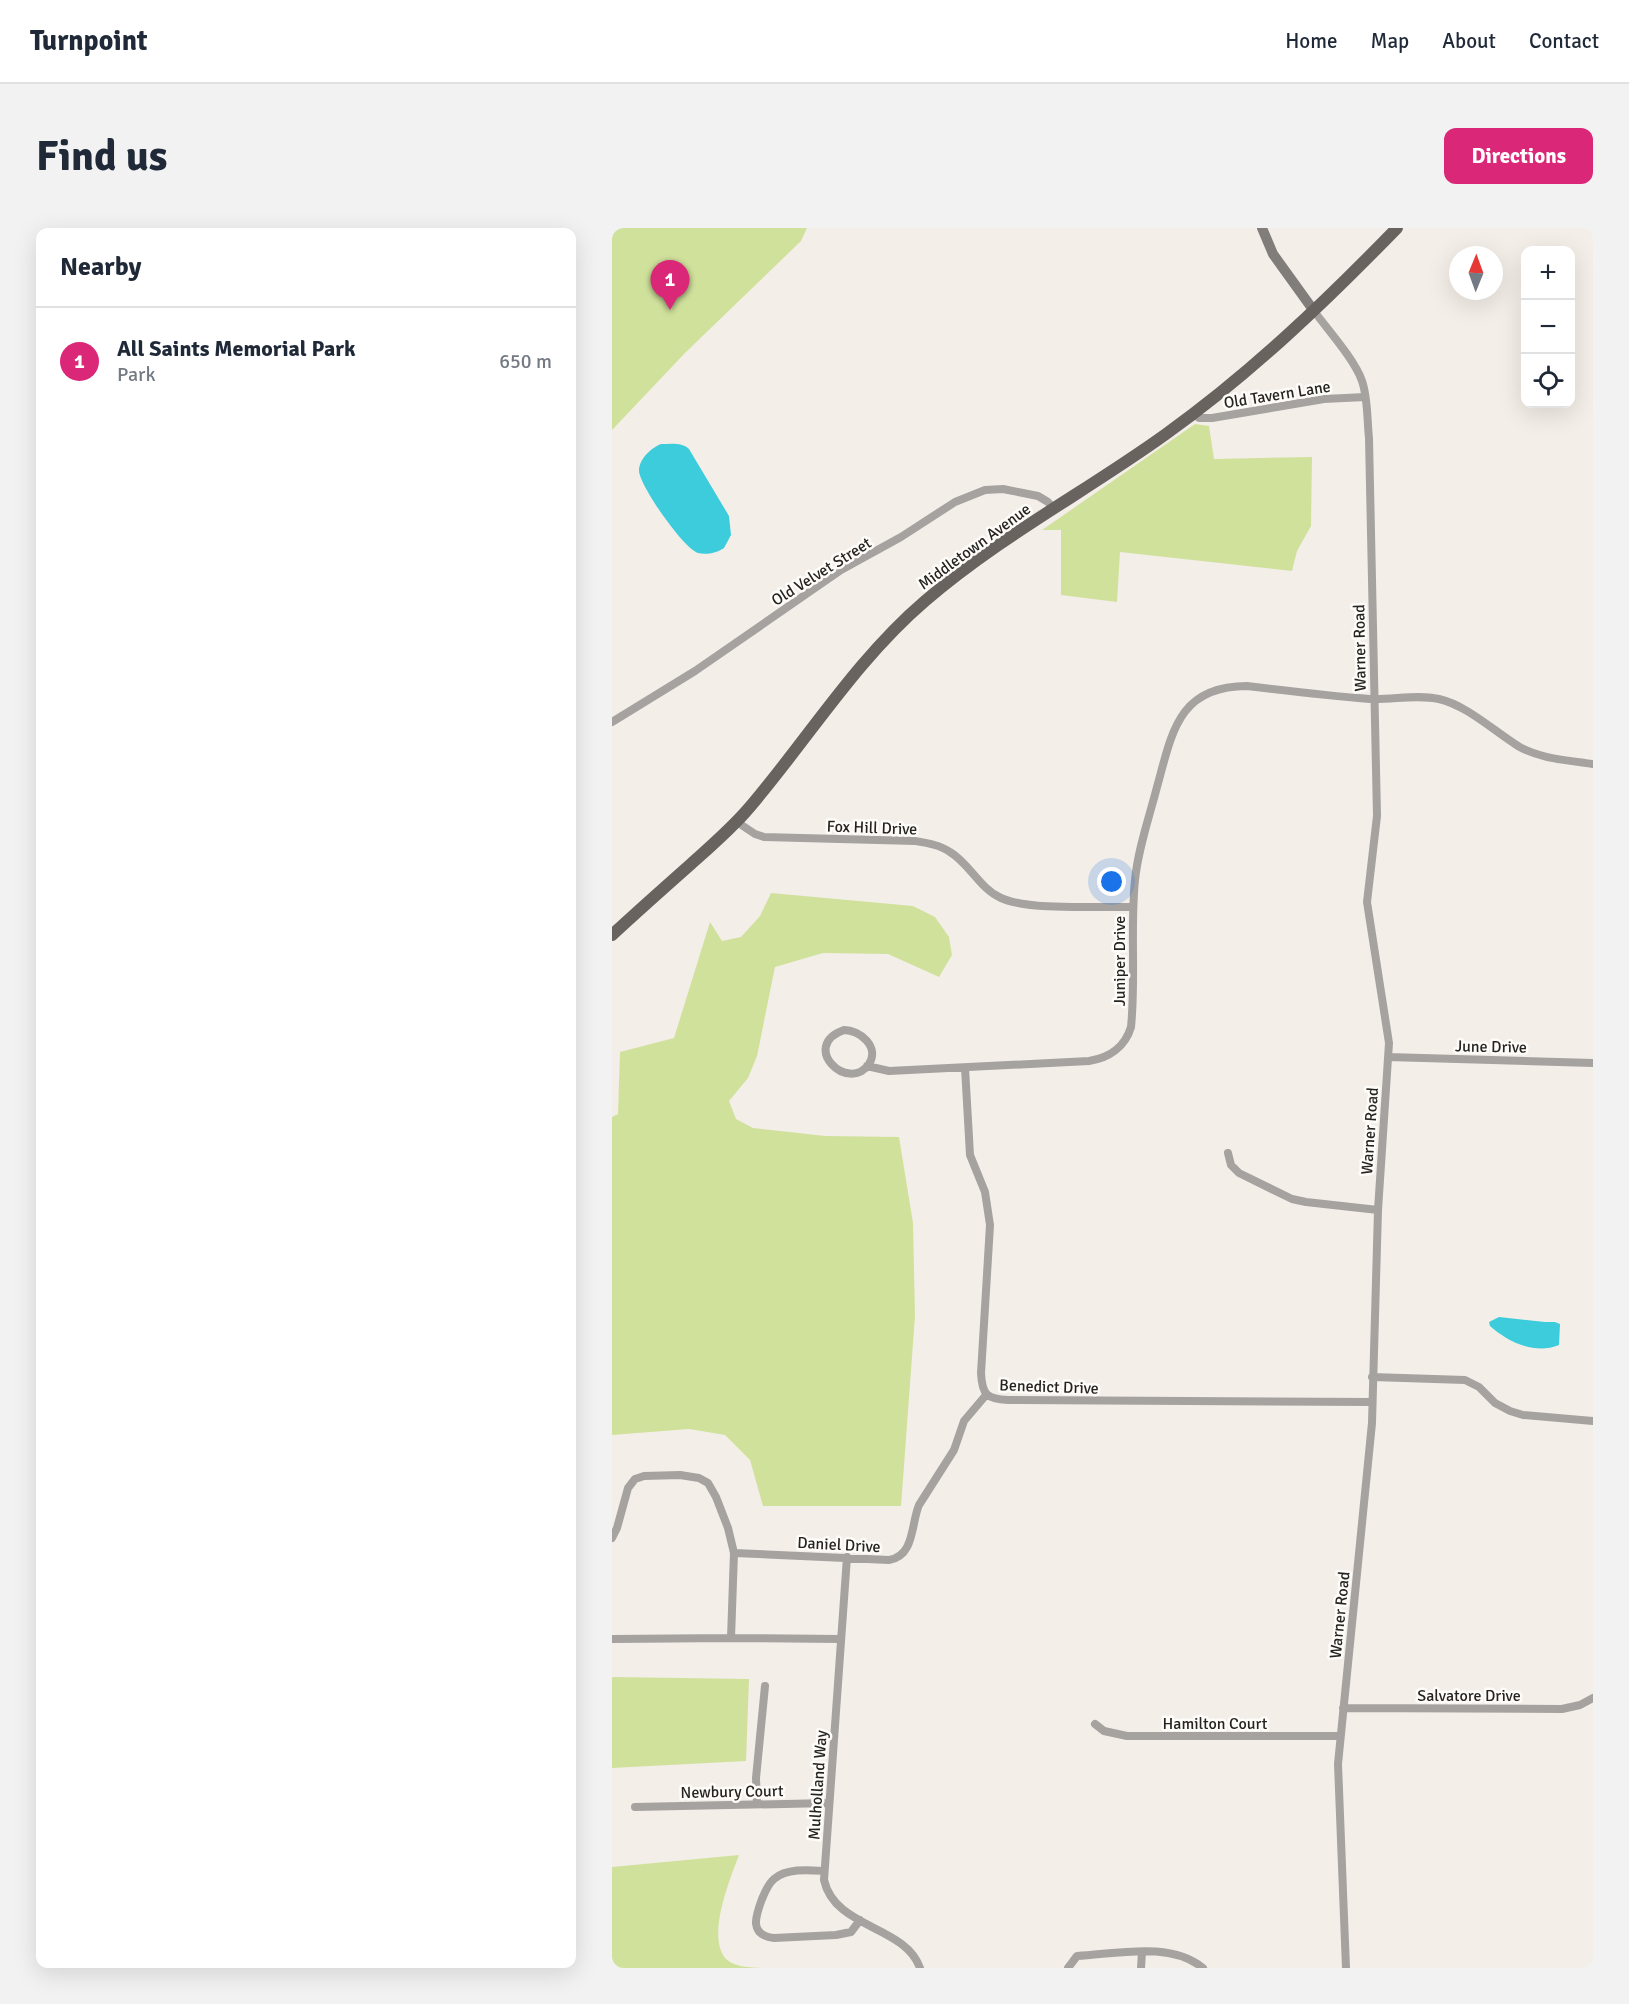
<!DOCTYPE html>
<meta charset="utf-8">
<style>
:root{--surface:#fff;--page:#f2f2f3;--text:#1f2937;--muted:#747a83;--line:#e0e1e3;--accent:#db2777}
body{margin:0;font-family:Signika,sans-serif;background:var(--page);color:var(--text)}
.controls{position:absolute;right:18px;top:18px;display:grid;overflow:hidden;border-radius:12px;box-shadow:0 6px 24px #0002}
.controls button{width:54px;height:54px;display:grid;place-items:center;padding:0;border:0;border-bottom:2px solid var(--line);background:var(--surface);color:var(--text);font:30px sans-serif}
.compass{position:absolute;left:837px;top:18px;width:54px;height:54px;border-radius:50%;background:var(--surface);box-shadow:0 6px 24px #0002;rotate:1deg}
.you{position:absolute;left:500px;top:654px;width:21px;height:21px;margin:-15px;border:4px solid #fff;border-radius:50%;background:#1a73e8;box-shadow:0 0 0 9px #1a73e833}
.badge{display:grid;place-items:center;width:39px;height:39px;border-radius:50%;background:var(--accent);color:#fff;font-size:20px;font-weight:700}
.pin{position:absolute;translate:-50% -50px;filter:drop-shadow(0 2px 3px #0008)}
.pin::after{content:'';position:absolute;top:32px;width:21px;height:18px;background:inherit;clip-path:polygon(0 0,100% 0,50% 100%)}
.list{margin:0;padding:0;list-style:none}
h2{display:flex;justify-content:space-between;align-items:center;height:78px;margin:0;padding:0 24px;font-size:26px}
h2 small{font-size:20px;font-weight:400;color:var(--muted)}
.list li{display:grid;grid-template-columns:39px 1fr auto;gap:18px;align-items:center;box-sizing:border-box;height:108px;padding:0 24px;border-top:2px solid var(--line)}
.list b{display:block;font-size:22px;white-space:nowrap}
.list p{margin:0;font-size:20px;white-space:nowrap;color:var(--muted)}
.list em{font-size:20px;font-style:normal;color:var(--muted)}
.icon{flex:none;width:33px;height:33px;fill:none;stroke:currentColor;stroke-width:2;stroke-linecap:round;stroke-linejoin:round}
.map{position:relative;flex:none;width:981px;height:1740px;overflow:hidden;border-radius:12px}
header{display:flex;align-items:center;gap:36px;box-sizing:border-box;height:84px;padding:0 30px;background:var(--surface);border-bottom:2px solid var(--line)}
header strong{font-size:28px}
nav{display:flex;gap:33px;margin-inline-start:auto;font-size:21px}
.intro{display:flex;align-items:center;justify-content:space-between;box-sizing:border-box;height:144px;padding:0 36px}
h1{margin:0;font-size:42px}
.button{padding:15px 27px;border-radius:12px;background:var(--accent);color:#fff;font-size:21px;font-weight:700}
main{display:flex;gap:36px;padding:0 36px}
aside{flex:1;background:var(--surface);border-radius:12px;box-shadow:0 6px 24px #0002}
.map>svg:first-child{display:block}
</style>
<header>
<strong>Turnpoint</strong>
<nav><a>Home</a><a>Map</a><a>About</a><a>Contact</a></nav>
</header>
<div class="intro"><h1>Find us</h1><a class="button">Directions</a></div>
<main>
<aside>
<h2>Nearby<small></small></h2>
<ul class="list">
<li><span class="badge">1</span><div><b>All Saints Memorial Park</b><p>Park</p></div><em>650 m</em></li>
</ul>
</aside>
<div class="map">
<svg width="981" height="1740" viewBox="0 0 981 1740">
<rect width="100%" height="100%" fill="#f4eee8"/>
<path fill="#d0e19c" d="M0,0H195L189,13L73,125L0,202Z
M583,196L597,198L602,231L700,229L699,298L685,323L680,343L508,324L505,374L449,367V302H430Z
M159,665L301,678L323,689L337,709L340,727L327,749L276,726L211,725L163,739L145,828L136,850L117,873L124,891L141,900L213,908L287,909L301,995L303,1088L289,1278H151L138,1232L113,1207L77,1201L0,1207V889L6,886L8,824L62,810L98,694L110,713L129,709L148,688Z
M0,1449L137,1451L134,1533L0,1540Z
M127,1627C118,1651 94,1709 114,1731C124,1740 138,1739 150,1740H0V1639Z"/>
<path fill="#3dccdc" d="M49,216C59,216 70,214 77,221L117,288L119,307L112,320C105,325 94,327 86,325C71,320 28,258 27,243C27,231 39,220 49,216Z
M887,1089L933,1094H943L948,1096L947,1117C923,1127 896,1114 878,1098L877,1094Z"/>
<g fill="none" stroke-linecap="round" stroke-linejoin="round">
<path stroke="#a5a2a0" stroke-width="8" d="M702,83C716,102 743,132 750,153C756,170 755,192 757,210L765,588L755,674L777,815L766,982L760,1195L726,1536L734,1740
M581,186L587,190H600L712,171L753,169
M0,494L83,443L229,342L289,309L343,274L373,262L391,261L426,268L436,274L442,281
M125,594L143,606L152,609L303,613C315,615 328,617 338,624C358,636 367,660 389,670C417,683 488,678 521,679
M232,802C248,802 268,819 257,836C236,866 187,818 232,802Z
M776,829L981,835
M255,838L277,843L477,833C497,830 513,819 519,799C524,750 518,701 523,652C526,621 537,590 545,559C560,505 566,458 635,458C676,463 717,468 758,471C781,472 805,466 827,471C854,477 882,503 906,518C928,531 955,532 981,536
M353,840L358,927L373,964L378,997L369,1145C370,1167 375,1171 396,1172L760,1174
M616,925L619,937L627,945L680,971L694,974L766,982
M760,1149L853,1152L867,1159L883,1175L898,1183L911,1187L981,1193
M0,1310L5,1300L16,1260L23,1251L32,1248L68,1247L87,1250L96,1255L104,1269L116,1300L122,1325L119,1410L0,1411
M122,1325L277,1332C303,1328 299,1295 307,1277L342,1222L352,1193L374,1167
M235,1329L212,1652C223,1701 293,1697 308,1740
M119,1410L229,1411
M731,1480L950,1481L968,1477L981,1470
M483,1496L492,1503L515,1508H727
M145,1576L144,1550L153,1458
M23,1579L217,1575
M212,1643C197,1642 175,1640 162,1651C156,1656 153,1664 150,1671C144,1687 136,1707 162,1710L224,1707L239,1704L248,1692
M456,1740L465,1728C505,1726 558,1713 591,1740
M529,1740L530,1724"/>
<path stroke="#817d7a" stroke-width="10" d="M650,0L661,26L702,83"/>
<path stroke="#68635f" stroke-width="12" d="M0,707C26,683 53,659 79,636C99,618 120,600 137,580C196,511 243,433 313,373C387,309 475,263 554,206C638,146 713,74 785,0"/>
</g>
<g text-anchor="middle" stroke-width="5" stroke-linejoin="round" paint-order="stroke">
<g font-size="16" fill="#262421" stroke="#fefcf9">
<text transform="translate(665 166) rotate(-9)" y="6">Old Tavern Lane</text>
<text transform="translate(362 318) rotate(-36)" y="6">Middletown Avenue</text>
<text transform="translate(209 343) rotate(-32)" y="6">Old Velvet Street</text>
<text transform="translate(747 420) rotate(-91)" y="6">Warner Road</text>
<text transform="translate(260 599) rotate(2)" y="6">Fox Hill Drive</text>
<text transform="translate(507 733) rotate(-90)" y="6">Juniper Drive</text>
<text transform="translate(879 818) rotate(1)" y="6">June Drive</text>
<text transform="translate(757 903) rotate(-86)" y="6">Warner Road</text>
<text transform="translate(437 1158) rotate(2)" y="6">Benedict Drive</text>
<text transform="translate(227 1316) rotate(3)" y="6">Daniel Drive</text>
<text transform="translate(727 1387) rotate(-84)" y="6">Warner Road</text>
<text x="857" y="1473">Salvatore Drive</text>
<text x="603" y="1501">Hamilton Court</text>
<text transform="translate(205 1557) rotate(-86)" y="6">Mulholland Way</text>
<text transform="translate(120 1563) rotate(-1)" y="6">Newbury Court</text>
</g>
</g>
</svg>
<div class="controls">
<button>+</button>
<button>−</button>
<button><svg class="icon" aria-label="locate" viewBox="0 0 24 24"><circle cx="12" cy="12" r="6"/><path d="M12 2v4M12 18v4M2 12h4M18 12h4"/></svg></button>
</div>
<svg class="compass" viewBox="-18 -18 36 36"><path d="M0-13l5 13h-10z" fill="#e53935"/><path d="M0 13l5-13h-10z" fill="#747a83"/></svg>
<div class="you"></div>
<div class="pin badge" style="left:58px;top:82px">1</div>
</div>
</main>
